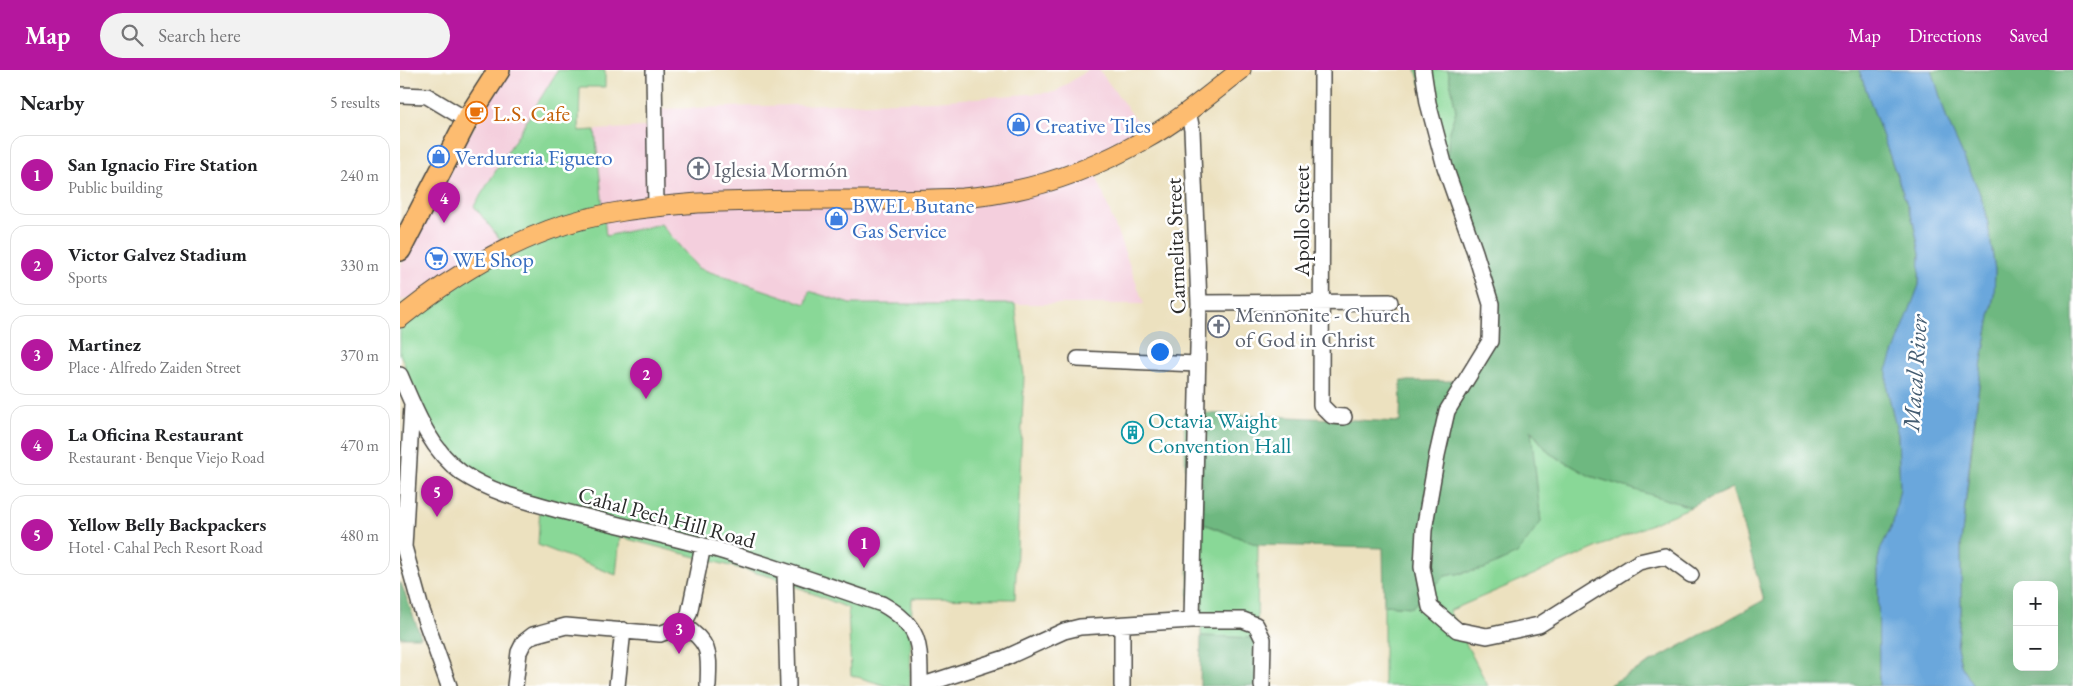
<!DOCTYPE html>
<meta charset="utf-8">
<style>
:root{--surface:#fff;--page:#f2f2f2;--text:#202124;--muted:#757577;--line:#e0e0e0;--accent:#b5179e}
body{margin:0;font-family:"EB Garamond",serif;background:var(--page);color:var(--text)}
.controls{position:absolute;right:15px;bottom:15px;display:grid;overflow:hidden;border-radius:10px;box-shadow:0 5px 20px #0002}
.controls button{width:45px;height:45px;display:grid;place-items:center;padding:0;border:0;border-bottom:1px solid var(--line);background:var(--surface);color:var(--text);font:25px sans-serif}
.you{position:absolute;left:759px;top:281px;width:18px;height:18px;margin:-12px;border:4px solid #fff;border-radius:50%;background:#1a73e8;box-shadow:0 0 0 8px #1a73e833}
.badge{display:grid;place-items:center;width:32px;height:32px;border-radius:50%;background:var(--accent);color:#fff;font-size:16px;font-weight:700}
.pin{position:absolute;translate:-50% -41px;filter:drop-shadow(0 1px 2px #0008)}
.pin::after{content:'';position:absolute;top:26px;width:18px;height:15px;background:inherit;clip-path:polygon(0 0,100% 0,50% 100%)}
.list{margin:0;padding:0;list-style:none}
h2{display:flex;justify-content:space-between;align-items:center;height:65px;margin:0;padding:0 20px;font-size:21px}
h2 small{font-size:16px;font-weight:400;color:var(--muted)}
.list li{display:grid;grid-template-columns:32px 1fr auto;gap:15px;align-items:center;box-sizing:border-box;height:80px;margin:0 10px 10px;padding:0 10px;border:1px solid var(--line);border-radius:15px}
.list b{display:block;font-size:19px;white-space:nowrap}
.list p{margin:0;font-size:16px;white-space:nowrap;color:var(--muted)}
.list em{font-size:16px;font-style:normal;color:var(--muted)}
.icon{flex:none;width:28px;height:28px;fill:none;stroke:currentColor;stroke-width:2;stroke-linecap:round;stroke-linejoin:round}
.map{position:relative;flex:none;width:1673px;height:616px;overflow:hidden}
header{display:flex;align-items:center;gap:30px;box-sizing:border-box;height:70px;padding:0 25px;background:var(--accent);color:#fff}
header strong{font-size:24px}
nav{display:flex;gap:28px;margin-inline-start:auto;font-size:18px}
.search{width:350px;height:45px;background:var(--page);display:flex;align-items:center;gap:12px;box-sizing:border-box;padding:0 18px;border-radius:28px;color:var(--muted);font-size:19px}
main{display:flex}
aside{flex:1;background:var(--surface)}
.map>svg:first-child{display:block}
</style>
<header>
<strong>Map</strong>
<div class="search"><svg class="icon" aria-label="search" viewBox="0 0 24 24"><circle cx="10" cy="10" r="6"/><path d="M15 15l6 6"/></svg>Search here</div>
<nav><a>Map</a><a>Directions</a><a>Saved</a></nav>
</header>
<main>
<aside>
<h2>Nearby<small>5 results</small></h2>
<ul class="list">
<li><span class="badge">1</span><div><b>San Ignacio Fire Station</b><p>Public building</p></div><em>240 m</em></li>
<li><span class="badge">2</span><div><b>Victor Galvez Stadium</b><p>Sports</p></div><em>330 m</em></li>
<li><span class="badge">3</span><div><b>Martinez</b><p>Place · Alfredo Zaiden Street</p></div><em>370 m</em></li>
<li><span class="badge">4</span><div><b>La Oficina Restaurant</b><p>Restaurant · Benque Viejo Road</p></div><em>470 m</em></li>
<li><span class="badge">5</span><div><b>Yellow Belly Backpackers</b><p>Hotel · Cahal Pech Resort Road</p></div><em>480 m</em></li>
</ul>
</aside>
<div class="map">
<svg width="1673" height="616" viewBox="0 0 1673 616">
<rect width="100%" height="100%" fill="#fff"/>
<filter id="ink" filterUnits="userSpaceOnUse"><feTurbulence type="fractalNoise" baseFrequency=".02" numOctaves="2"/><feDisplacementMap in="SourceGraphic" scale="10" xChannelSelector="R" yChannelSelector="G"/><feConvolveMatrix kernelMatrix="1 2 1 2 8 2 1 2 1" color-interpolation-filters="sRGB"/></filter>
<filter id="wash" filterUnits="userSpaceOnUse"><feTurbulence type="fractalNoise" baseFrequency=".0096" numOctaves="4" result="noise"/><feDisplacementMap in="SourceGraphic" scale="20" xChannelSelector="R" yChannelSelector="G"/><feGaussianBlur stdDeviation="1.12" result="paint"/><feColorMatrix in="noise" values="0 0 0 0 0 0 0 0 0 0 0 0 0 0 0 0 0 1.4 0 .05"/><feComposite in="paint" operator="in"/></filter>
<g filter="url(#wash)">
<rect width="100%" height="100%" fill="#ece1bf"/>
<path fill="#f4cfdd" d="M109,0H158L74,136L103,173L8,229L0,230V197L68,67Z
M688,0H699L749,67L692,94L744,234H450L409,221L407,235L298,198L261,154L206,166L195,60L260,56L262,39L533,31L655,22Z"/>
<path fill="#89d897" stroke="#5a8261" d="M158,0H205V17H180L179,61L195,60L206,166L261,154L298,198L406,234L409,221L450,234H615L624,305L615,529L512,528L510,616H487L451,605L448,538L372,507L220,467L216,505L138,475L140,435L59,406L0,299L5,296L0,284V256L103,173L74,136Z
M1016,0H1048L1056,41L1049,61L1047,99Z
M784,343H800L802,453L858,475L857,568L801,566L802,533L789,532Z
M1130,360L1149,383L1190,406L1291,437L1049,541L1088,616H984V535L1012,537L1045,506L1084,499L1141,452Z"/>
<path fill="#6eb880" stroke="#4c7256" fill-rule="evenodd" d="M1048,0H1459L1513,151L1520,184L1519,215L1502,264L1487,318L1498,365L1500,418L1493,453L1481,478L1478,490L1479,616H1207L1364,530L1332,418L1291,437L1190,406L1149,383L1131,360L1141,452L1117,484L1084,499L1045,506L1012,537L984,535L983,478L858,475L802,453L800,343L1000,352L1001,311H1057L1086,282L1094,265L1047,99L1049,61L1056,41Z
M1532,0H1673V616H1574L1561,595L1557,577L1561,541V473L1582,291L1594,224L1595,200L1586,142L1578,119L1547,50ZM1617,515H1654V597H1617Z
M0,513H1L21,567H0Z
M801,566L857,568L856,616H800Z"/>
<path fill="#6ba7dc" stroke="#4b6984" d="M1459,0H1532L1547,50L1578,119L1586,142L1595,200L1594,224L1582,291L1572,370L1561,473V541L1557,577L1561,595L1574,616H1479L1478,490L1481,478L1493,453L1500,418L1498,365L1487,318V300L1519,215L1520,184L1513,151Z"/>
</g>
<g filter="url(#ink)">
<g fill="none" stroke-linecap="round" stroke-linejoin="round">
<defs>
<path id="minor" d="M254,0L256,137
M922,0L921,335L932,346L944,347
M1023,0L1028,33L1045,97L1075,182L1091,234L1090,271L1047,341L1037,385L1024,460L1022,497L1030,537L1057,560L1087,566L1139,555L1239,492L1265,486L1291,505
M0,25L27,26L67,50
M788,41L792,60L799,233L792,550
M799,233L990,232
M678,289L797,294
M0,305C15,340 30,380 62,403C90,422 126,431 158,440C205,452 254,463 301,475C362,492 422,514 482,534C521,556 520,574 520,616
M12,335L4,477L20,535L49,616
M385,502L388,616
M283,555C312,574 309,584 308,616
M722,556V616
M115,616L119,582L124,572L133,565L166,556L260,564L283,555L289,544L303,476
M217,616L223,560
M520,616L605,588L664,561L680,557L792,550H843L856,555L863,569L862,616"/>
<path id="major" d="M0,248C46,211 95,180 149,160C196,142 248,137 298,133C386,128 475,132 563,128C627,123 690,101 746,69C780,50 810,24 841,0"/>
<path id="highway" d="M0,180L67,50L99,0"/>
</defs>
<use href="#minor" stroke="#484641" stroke-width="18"/>
<use href="#major" stroke="#484641" stroke-width="21"/>
<use href="#highway" stroke="#484641" stroke-width="24"/>
<use href="#minor" stroke="#fff" stroke-width="15"/>
<use href="#major" stroke="#fdbc70" stroke-width="19"/>
<use href="#highway" stroke="#fdbc70" stroke-width="21"/>
</g>
</g>
<defs>
<symbol id="cafe-ring" viewBox="-11 -11 22 22"><circle r="9.5" fill="#fff" stroke="#e8710a" stroke-width="1.5"/><path d="M-5.5-4.5H6V0H3Q3 3.5 0 3.5H-2.5Q-5.5 3.5-5.5 0ZM3-3.2v2h1.7v-2ZM-6 4.5H4V6H-6Z" fill="#e8710a"/></symbol>
<symbol id="shop-ring" viewBox="-11 -11 22 22"><circle r="9.5" fill="#fff" stroke="#3f7fe0" stroke-width="1.5"/><path d="M-5-2.5h2.3a2.7 3.5 0 0 1 5.4 0H5L5.5 6h-11ZM-1.5-2.5h3a1.5 2.3 0 0 0-3 0Z" fill="#3f7fe0"/></symbol>
<symbol id="church-ring" viewBox="-11 -11 22 22"><circle r="9.5" fill="#fff" stroke="#6b7280" stroke-width="1.5"/><path d="M-1.2-6h2.4v3.5h3.3v2.4h-3.3V6h-2.4V-.1h-3.3v-2.4h3.3Z" fill="#6b7280"/></symbol>
<symbol id="supermarket-ring" viewBox="-11 -11 22 22"><circle r="9.5" fill="#fff" stroke="#3f7fe0" stroke-width="1.5"/><path d="M-6-5.5h2.5l.6 2H6L4.5 2H-2.5L-4.4-4H-6ZM-1.5 3.2a1.3 1.3 0 1 0 .1 0ZM3 3.2a1.3 1.3 0 1 0 .1 0Z" fill="#3f7fe0"/></symbol>
<symbol id="building-ring" viewBox="-11 -11 22 22"><circle r="9.5" fill="#fff" stroke="#0f9aa8" stroke-width="1.5"/><path d="M-4-6H4V6H1V3H-1V6H-4ZM-2.5-4.3h1.7v1.8h-1.7ZM.8-4.3h1.7v1.8H.8ZM-2.5-1h1.7V.8h-1.7ZM.8-1h1.7V.8H.8Z" fill="#0f9aa8"/></symbol>
</defs>
<g fill-rule="evenodd">
<use href="#cafe-ring" x="64" y="30" width="25" height="25"/>
<use href="#shop-ring" x="606" y="42" width="25" height="25"/>
<use href="#shop-ring" x="26" y="74" width="25" height="25"/>
<use href="#church-ring" x="286" y="86" width="25" height="25"/>
<use href="#shop-ring" x="424" y="136" width="25" height="25"/>
<use href="#supermarket-ring" x="24" y="176" width="25" height="25"/>
<use href="#church-ring" x="806" y="244" width="25" height="25"/>
<use href="#building-ring" x="720" y="350" width="25" height="25"/>
</g>
<g text-anchor="middle" stroke-width="5" stroke-linejoin="round" paint-order="stroke">
<g font-size="22" fill="#c56008" stroke="#fff" text-anchor="start">
<text x="93" y="51">L.S. Cafe</text>
</g>
<g font-size="22" fill="#366cbe" stroke="#fff" text-anchor="start">
<text x="635" y="63">Creative Tiles</text>
<text x="55" y="95">Verdureria Figuero</text>
<text x="452" y="143">BWEL Butane<tspan x="452" dy="25">Gas Service</tspan></text>
<text x="53" y="197">WE Shop</text>
</g>
<g font-size="22" fill="#5b616d" stroke="#fff" text-anchor="start">
<text x="314" y="107">Iglesia Mormón</text>
<text x="835" y="252">Mennonite - Church<tspan x="835" dy="25">of God in Christ</tspan></text>
</g>
<g font-size="22" fill="#2b2b2b" stroke="#fff">
<text transform="translate(901 151) rotate(-90)" y="8">Apollo Street</text>
<text transform="translate(775 176) rotate(-92)" y="8">Carmelita Street</text>
<text transform="translate(267 447) rotate(15)" y="8">Cahal Pech Hill Road</text>
</g>
<g font-size="22" fill="#0d838f" stroke="#fff" text-anchor="start">
<text x="748" y="358">Octavia Waight<tspan x="748" dy="25">Convention Hall</tspan></text>
</g>
<g font-size="24" font-style="italic" fill="#455d72" stroke="#fff">
<text transform="translate(1515 303) rotate(-86)" y="8">Macal River</text>
</g>
</g>
</svg>
<div class="controls">
<button>+</button>
<button>−</button>
</div>
<div class="you"></div>
<div class="pin badge" style="left:464px;top:498px">1</div>
<div class="pin badge" style="left:246px;top:329px">2</div>
<div class="pin badge" style="left:279px;top:584px">3</div>
<div class="pin badge" style="left:44px;top:153px">4</div>
<div class="pin badge" style="left:37px;top:447px">5</div>
</div>
</main>
